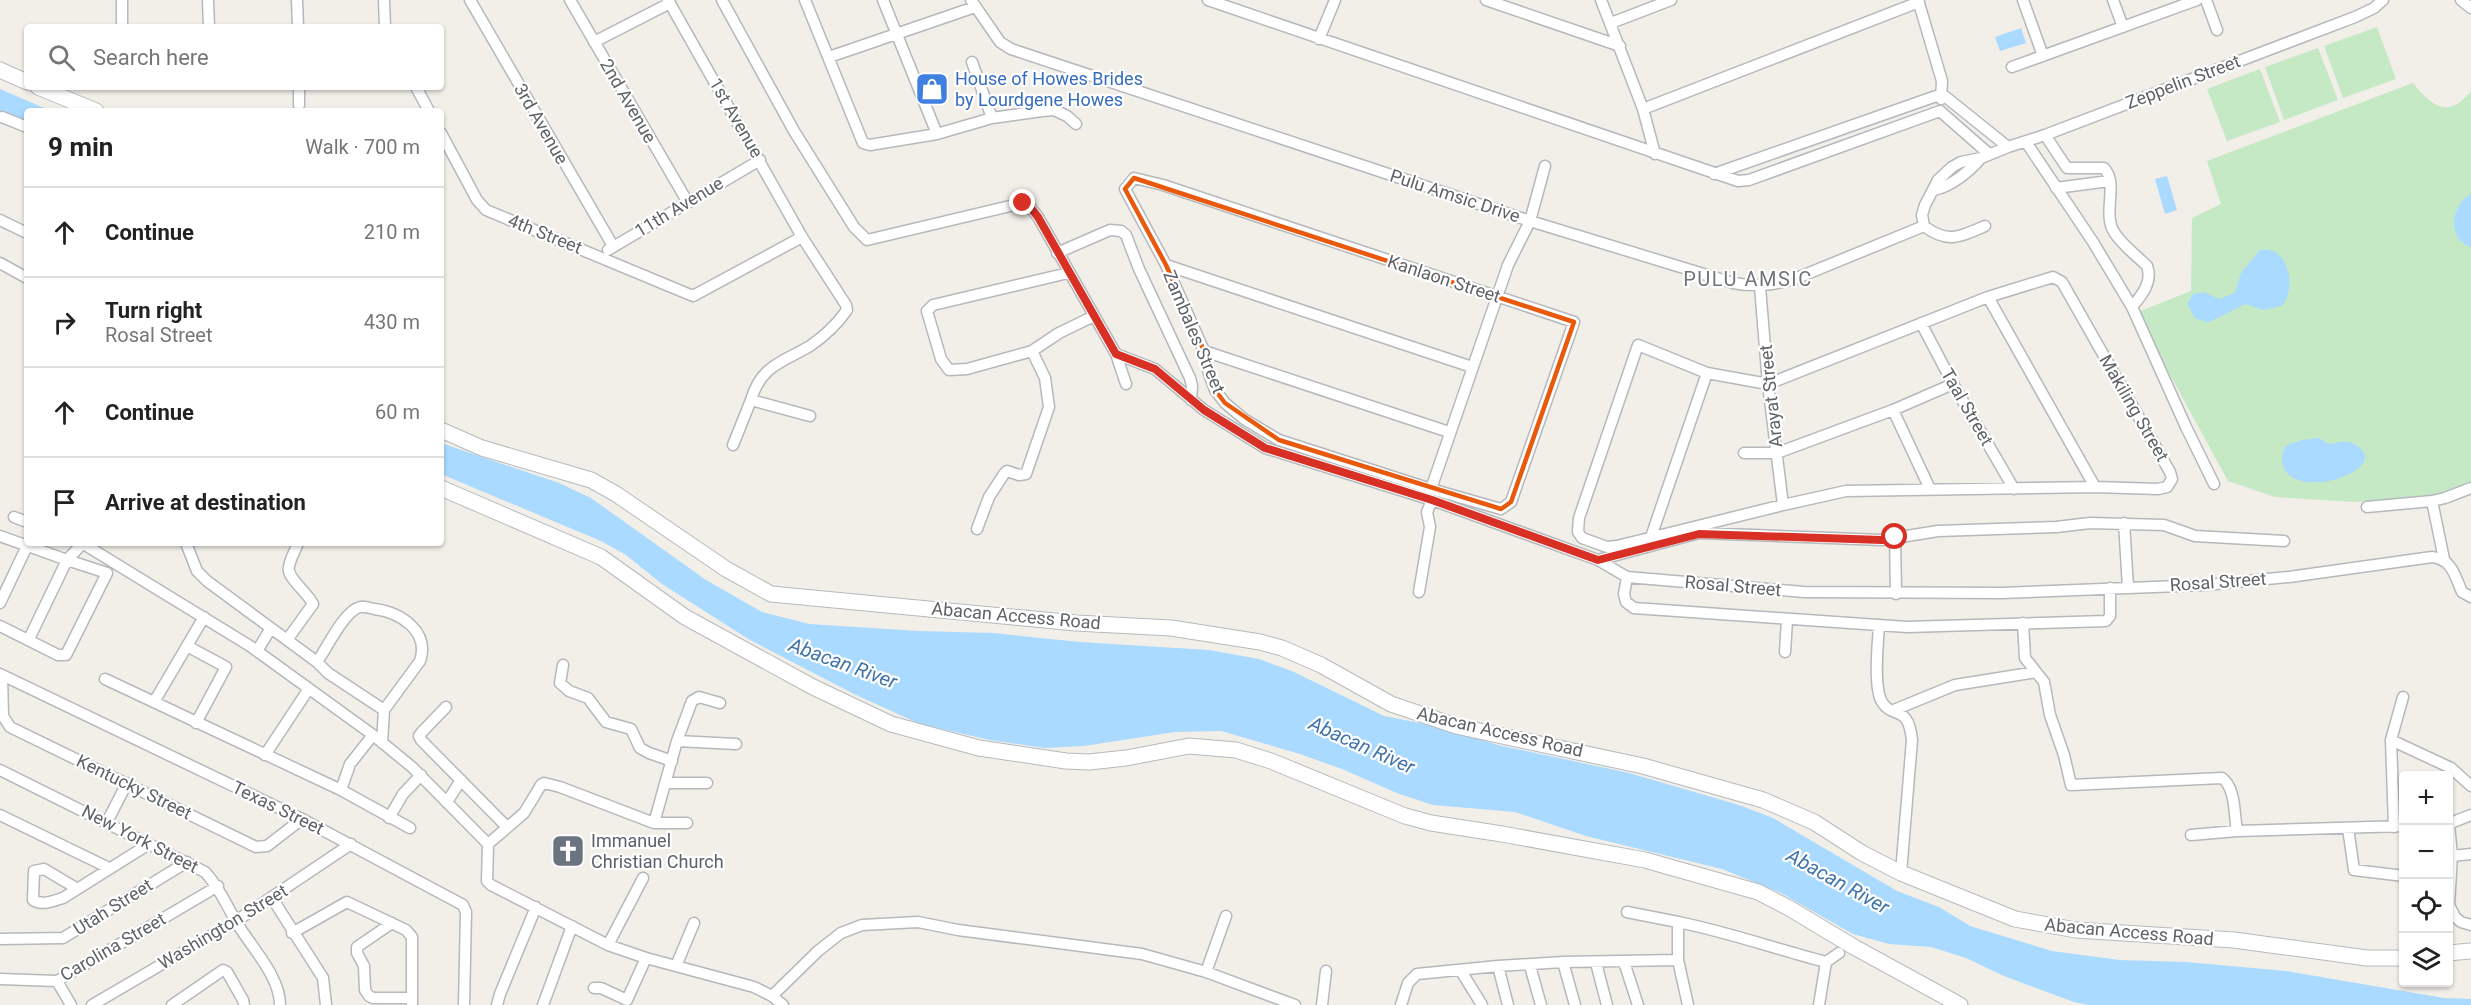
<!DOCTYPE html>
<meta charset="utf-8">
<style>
:root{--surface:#fff;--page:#f2f2f2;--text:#222;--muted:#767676;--line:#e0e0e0}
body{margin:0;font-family:Roboto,sans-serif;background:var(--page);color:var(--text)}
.controls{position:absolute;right:18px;bottom:18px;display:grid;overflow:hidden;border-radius:6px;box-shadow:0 2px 4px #0004}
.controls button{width:54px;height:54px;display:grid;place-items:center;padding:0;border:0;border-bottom:2px solid var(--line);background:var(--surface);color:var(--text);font:30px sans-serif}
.stop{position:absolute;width:18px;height:18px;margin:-14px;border:4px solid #d93025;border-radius:50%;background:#fff}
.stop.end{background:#d93025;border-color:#fff;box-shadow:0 2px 6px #0008}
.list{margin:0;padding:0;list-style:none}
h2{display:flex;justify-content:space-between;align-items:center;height:78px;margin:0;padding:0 24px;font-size:26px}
h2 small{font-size:20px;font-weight:400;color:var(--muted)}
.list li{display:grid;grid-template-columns:39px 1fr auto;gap:18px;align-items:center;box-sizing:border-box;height:90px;padding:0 24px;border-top:2px solid var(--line)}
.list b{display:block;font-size:22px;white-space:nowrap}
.list p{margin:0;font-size:20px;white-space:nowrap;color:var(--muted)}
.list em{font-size:20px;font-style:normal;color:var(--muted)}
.icon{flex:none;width:33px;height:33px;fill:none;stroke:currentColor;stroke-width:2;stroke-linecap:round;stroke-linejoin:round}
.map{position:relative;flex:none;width:2471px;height:1005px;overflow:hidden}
.search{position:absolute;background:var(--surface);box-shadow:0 2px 4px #0004;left:24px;top:24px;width:420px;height:66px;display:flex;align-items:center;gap:15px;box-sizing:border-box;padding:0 21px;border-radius:6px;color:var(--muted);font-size:22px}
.panel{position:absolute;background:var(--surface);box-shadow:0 2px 4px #0004;left:24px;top:108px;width:420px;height:438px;border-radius:6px}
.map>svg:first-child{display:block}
</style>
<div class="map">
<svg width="2471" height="1005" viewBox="0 0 2471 1005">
<rect width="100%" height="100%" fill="#f1efe8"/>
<path fill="#c5e8c5" d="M2377,27L2396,79L2343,98L2324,46Z
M2318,48L2338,100L2284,120L2265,67Z
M2260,69L2280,122L2227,141L2207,89Z
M2413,83C2432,107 2449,119 2471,91V484L2428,497L2354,502L2275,497L2228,481L2156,349L2138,312L2191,291L2192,218L2221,204L2207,161Z"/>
<path fill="#aadaff" d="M2021,28L2026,43L2000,51L1995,37Z
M0,89L51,111H27V124L0,112Z
M2167,176L2177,210L2165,214L2155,179Z
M2471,194V247C2446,239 2451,204 2471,194Z
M2260,250C2289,244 2297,289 2282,306L2263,310L2245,304L2212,321L2206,322L2195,318L2187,304L2193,294L2204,292L2219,299L2235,293L2241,273Z
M2319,438C2323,440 2326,444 2331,444C2340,443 2345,439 2354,444C2398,467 2296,504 2283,466C2281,458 2282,451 2287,445L2302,440Z
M441,443L559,483L591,498L706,580L762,612L809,624L919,631L993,633L1080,642L1209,650L1259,659L1294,672L1384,716L1445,728L1498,745L1629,773L1739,805L1773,818L1897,891L1939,907L1970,926L2052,951L2119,960L2186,962L2286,971L2444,998L2471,999V1005H2088L2074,1002L2004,976L1966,958L1931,947L1889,944L1853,934L1781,893L1722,869L1586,836L1515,812L1433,805L1397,793L1342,769L1300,754L1221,731L1175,732L1084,746L1044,748L990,740L920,724L854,694L750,640L662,584L626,555L601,541L441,474Z"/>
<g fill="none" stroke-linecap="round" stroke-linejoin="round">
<defs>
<path id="street" d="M122,0V27
M208,0L209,27
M297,0L298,27
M384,0L385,27
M470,0L613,246
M570,0L687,201
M668,0L802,237L846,305L847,310C838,323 823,337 810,346C783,362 761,365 751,400L810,416
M722,0L794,131L854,227L867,240L1023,203L1031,208L1038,217L1116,354L1155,369L1204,410L1265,448L1432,500L1598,560L1627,577L1804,592L2003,593L2205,585L2289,577L2432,557C2452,559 2455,576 2462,592L2471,597
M805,0L863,143L870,145L937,134L992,118L1042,111L1054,110L1067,116L1076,124
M883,0L937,134
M971,0L1000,42L1011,49L1530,221L1733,283C1755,287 1771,285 1792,280L1924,226L1922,215L1925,205L1938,180L1952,167L1961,162L1981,158L2008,147L2045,135L2355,17L2374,8L2383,0
M1208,0L1738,181L1749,180L1940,111L1989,154
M1486,0L1620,46
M1601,0L1643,109L1655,154
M1918,0L1942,81L1941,99
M2023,0L2043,56
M2113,0L2123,27
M2206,0L2217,30
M2461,0L2471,8
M1611,23L1671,0
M1319,39L1335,0
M594,42L670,3
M829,57L975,7
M972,62L992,118
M2012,67L2197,0
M416,87L429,111
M299,105V87
M1643,109L1919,2
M2,117L27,127
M441,133L477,200L486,210L693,296L802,237
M2045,135L2067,168H2104C2119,184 2102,213 2114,232C2121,244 2136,255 2147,266C2153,282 2142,295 2132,307
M2026,142L2093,242L2132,307L2186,427L2214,484
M1714,174L1942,94L2008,147
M1134,178L1163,185L1574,322L1511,502L1501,509L1431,489L1279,440L1244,419L1225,403L1215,390L1209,374L1204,351L1166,265L1125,189Z
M2056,188L2109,181
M1934,190C1952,186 1970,171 1981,158
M0,220L27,233
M1924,226C1947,244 1960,237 1985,226
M608,250L760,160
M1057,253L1110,230L1121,231L1126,235L1139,269L1190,378L1192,386L1191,400
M0,263L27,278
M1166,265L1472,367
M1068,273L933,305L927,311L941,359L949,370L967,369L1032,351L1059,333L1094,316
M2053,277L2062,282L2170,472L2172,479L2167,487L2158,489L2095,487L1846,491L1783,505L1617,546L1607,547L1582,538L1578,532L1579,518L1638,345L1707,373L1768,384L1988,297Z
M1760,287L1768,384L1783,505
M1988,297L2095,487
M1921,323L1953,384L2014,489
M1204,351L1449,432
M1116,354L1126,384
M1893,410L1930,489
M733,445L751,400
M1744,453H1777L1893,410L1953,384
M1431,489L1508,265L1530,221L1545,166
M2432,501L2444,559
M2367,507L2432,501L2445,498L2471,488
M14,517L27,522
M2124,523L2128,587
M977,529L989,497L1004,474L1007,471L1019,475L1026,474L1049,407L1045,378L1032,351
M0,536L67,560L29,639
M1651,537L1707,373
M1895,537L1896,594
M82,543L250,646L373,735L412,767L488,844L487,881L491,885L608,945L646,958L754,987L772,996L783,1005
M186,543L197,571L207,581L317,662L328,673L384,710L382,743
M1598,560L1699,533L1882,540L1938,531L2056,527L2090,523L2164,525L2195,536L2284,541
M1627,577L1624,594L1626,602L1634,608L1907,627L2106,621L2110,616V588
M1419,592L1430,527L1427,512L1432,500
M0,603L27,546
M2023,623L2025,658L2044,682L2050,715L2064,755L2071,785L2222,778C2236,788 2234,815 2237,831L2191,835
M1879,625C1878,643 1873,687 1882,702C1893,720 1908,703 1912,740L1901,873
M0,626L58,655H66L107,573L67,560L83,543
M287,640L313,604C308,593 286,577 289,567C290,559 295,551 298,543
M187,646L226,667L196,723
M257,651L271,628
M1785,652L1787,620
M317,662C327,648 344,611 360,607C364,606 370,608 374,609C400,612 430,631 420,661L384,710
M563,665L560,683L569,691L588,698L606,722L631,729L640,748L649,753L672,761
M0,674L302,819L463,905L466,912L464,1005
M2,675L3,716L10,727L256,847L267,846L302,819
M105,679L341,790L410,828
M2403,697L2391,740L2451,768L2471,786
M154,702L204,617
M446,707L422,732L419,736L421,740L507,827
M1894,710L1955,685L2036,672
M2391,740L2394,827
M677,741L736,744
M265,755L308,690
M0,770L205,872C220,888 226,905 237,923C251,947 280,976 280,1005
M667,783H707
M341,790L350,764L373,735
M447,802L461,780
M0,815L109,868
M389,818L403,794L421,775
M107,822L127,783
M654,823L677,741L692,701L699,697L720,703
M2448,824L2471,815
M2449,824L2452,856L2449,905L2455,917L2461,922L2471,925
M2348,828L2354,870L2404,876
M2237,831L2404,826
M488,844L524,813L541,785L544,783L560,787L654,823H687
M2452,856L2471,854
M76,888L44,869L34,871L33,900C42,906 53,901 63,898L149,844
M272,898L323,978L326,1005
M1627,912L1678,922V960L1688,1005
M1678,922C1728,932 1776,949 1826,962L1839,953
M392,923L357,947V953L364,966L365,990L369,996L373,998H412
M292,933L347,902L406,930L412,937V1005
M0,939L63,938L187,862
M608,945L643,878
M1563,962L1575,1005
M1624,962L1638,1005
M1596,963L1607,1005
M676,966L694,923
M1530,966L1541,1005
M1461,971L1482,1005
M1206,972L1226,916
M0,979L57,981L218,886
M57,981L71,1005
M594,988H601L627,1000L646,958
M772,996L818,951L841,933L862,925L918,922L958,930L1142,954L1206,972L1295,1005
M92,1005L236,921L351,844
M172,1005L223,970L227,972L243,1000L244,1005
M497,1005L500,994L536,907
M543,1005L572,926
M1322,1005L1326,971
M1401,1005L1408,983L1417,974L1498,966
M1508,1005L1498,966L1563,962L1678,960
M1819,1005L1826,962"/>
<path id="secondary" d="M0,70L27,82
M38,87L96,111
M441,430L482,448L591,480L616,494L726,569L771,594L1076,623L1171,628L1260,642L1282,648L1321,665L1391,704L1456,726L1643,766L1763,800L1814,822L1862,853L1901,873L2015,919L2076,930L2234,940L2367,958H2404
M441,488L601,557L685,617L813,687L891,724L979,748L1066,761L1089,762L1126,758L1189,746L1236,750L1271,761L1405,816L1431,823L1502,834L1645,860L1758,892L1789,908L1854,947L1960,1005
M2448,953L2471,951"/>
</defs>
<use href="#street" stroke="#b5b8bc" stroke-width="13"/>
<use href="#secondary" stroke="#b6babf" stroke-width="17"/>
<use href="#street" stroke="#fff" stroke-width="10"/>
<use href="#secondary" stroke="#fff" stroke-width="15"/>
</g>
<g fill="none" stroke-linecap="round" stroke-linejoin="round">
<path stroke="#d93025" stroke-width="8" d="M1023,203L1031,208L1038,217L1116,354L1155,369L1204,410L1265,448L1432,500L1598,560L1699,534L1882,540L1895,537"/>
</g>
<path fill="none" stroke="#e8590c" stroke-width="4.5" stroke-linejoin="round" d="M1134,178L1574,322L1511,502L1501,509L1279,440L1225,403L1215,390L1204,351L1166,265L1125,189Z"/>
<defs>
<symbol id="shop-square" viewBox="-11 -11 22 22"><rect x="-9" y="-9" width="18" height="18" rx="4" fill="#3f7fe0" stroke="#fff"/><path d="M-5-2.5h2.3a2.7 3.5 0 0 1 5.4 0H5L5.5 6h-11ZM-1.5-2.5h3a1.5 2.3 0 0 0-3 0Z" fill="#fff"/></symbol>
<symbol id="church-square" viewBox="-11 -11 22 22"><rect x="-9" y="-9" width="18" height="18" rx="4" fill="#6b7280" stroke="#fff"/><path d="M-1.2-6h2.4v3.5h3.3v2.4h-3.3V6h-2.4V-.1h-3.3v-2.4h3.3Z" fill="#fff"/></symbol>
</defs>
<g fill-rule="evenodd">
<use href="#shop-square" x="913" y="70" width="38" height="38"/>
<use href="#church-square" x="549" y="832" width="38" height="38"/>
</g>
<g text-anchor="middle" stroke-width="4.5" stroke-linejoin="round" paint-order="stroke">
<g font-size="18" fill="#366cbe" stroke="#fff" text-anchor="start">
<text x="955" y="85">House of Howes Brides<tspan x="955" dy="21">by Lourdgene Howes</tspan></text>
</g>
<g font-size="18" fill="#5f6368" stroke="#fff">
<text transform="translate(2183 82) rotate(-21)" y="6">Zeppelin Street</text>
<text transform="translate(628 101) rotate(60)" y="6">2nd Avenue</text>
<text transform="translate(736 118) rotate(60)" y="6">1st Avenue</text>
<text transform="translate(541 124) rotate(60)" y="6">3rd Avenue</text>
<text transform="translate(1455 196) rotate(18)" y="6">Pulu Amsic Drive</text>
<text transform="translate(679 207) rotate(-31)" y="6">11th Avenue</text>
<text transform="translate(545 234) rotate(22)" y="6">4th Street</text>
<text transform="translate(1444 279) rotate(18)" y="6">Kanlaon Street</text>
<text transform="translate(1194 332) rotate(67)" y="6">Zambales Street</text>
<text transform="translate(1771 396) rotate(-96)" y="6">Arayat Street</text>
<text transform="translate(1967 407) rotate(60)" y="6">Taal Street</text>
<text transform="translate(2134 408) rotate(60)" y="6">Makiling Street</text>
<text transform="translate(2218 582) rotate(-4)" y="6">Rosal Street</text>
<text transform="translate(1733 586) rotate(5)" y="6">Rosal Street</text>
<text transform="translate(1016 616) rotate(5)" y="6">Abacan Access Road</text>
<text transform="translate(1500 732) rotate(13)" y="6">Abacan Access Road</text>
<text transform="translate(134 787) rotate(26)" y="6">Kentucky Street</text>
<text transform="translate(278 808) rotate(26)" y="6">Texas Street</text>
<text transform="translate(140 839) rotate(27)" y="6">New York Street</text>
<text transform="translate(113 907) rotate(-32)" y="6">Utah Street</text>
<text transform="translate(223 927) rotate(-31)" y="6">Washington Street</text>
<text transform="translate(2129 932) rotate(5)" y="6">Abacan Access Road</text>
<text transform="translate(113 947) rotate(-30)" y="6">Carolina Street</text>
</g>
<g font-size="18" fill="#5b616d" stroke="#fff" text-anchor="start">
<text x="591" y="847">Immanuel<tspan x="591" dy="21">Christian Church</tspan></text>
</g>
<g font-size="20" letter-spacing="1.5" fill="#70757a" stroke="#fff">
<text x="1748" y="286">PULU AMSIC</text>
</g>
<g font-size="20" font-style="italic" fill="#4174aa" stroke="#fff">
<text transform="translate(843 663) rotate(20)" y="7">Abacan River</text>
<text transform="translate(1362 745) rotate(24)" y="7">Abacan River</text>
<text transform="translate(1838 881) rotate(29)" y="7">Abacan River</text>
</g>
</g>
</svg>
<div class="controls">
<button>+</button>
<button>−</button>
<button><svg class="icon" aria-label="locate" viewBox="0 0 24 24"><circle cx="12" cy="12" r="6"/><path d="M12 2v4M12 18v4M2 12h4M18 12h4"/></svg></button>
<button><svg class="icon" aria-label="layers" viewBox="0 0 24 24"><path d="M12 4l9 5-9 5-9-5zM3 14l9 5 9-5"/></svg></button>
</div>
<div class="stop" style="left:1895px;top:537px"></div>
<div class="stop end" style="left:1023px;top:203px"></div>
<div class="search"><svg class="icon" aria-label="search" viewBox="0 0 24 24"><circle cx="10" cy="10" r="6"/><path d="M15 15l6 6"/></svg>Search here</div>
<section class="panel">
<h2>9 min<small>Walk · 700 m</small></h2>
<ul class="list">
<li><svg class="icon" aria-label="ahead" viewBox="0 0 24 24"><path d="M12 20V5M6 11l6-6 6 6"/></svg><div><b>Continue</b></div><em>210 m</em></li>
<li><svg class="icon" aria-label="right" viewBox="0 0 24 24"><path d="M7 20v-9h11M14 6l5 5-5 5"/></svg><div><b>Turn right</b><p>Rosal Street</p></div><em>430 m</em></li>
<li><svg class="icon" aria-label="ahead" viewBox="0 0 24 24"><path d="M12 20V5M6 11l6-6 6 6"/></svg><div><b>Continue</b></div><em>60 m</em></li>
<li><svg class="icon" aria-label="arrive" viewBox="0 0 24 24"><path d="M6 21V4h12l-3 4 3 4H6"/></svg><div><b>Arrive at destination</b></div></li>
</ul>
</section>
</div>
